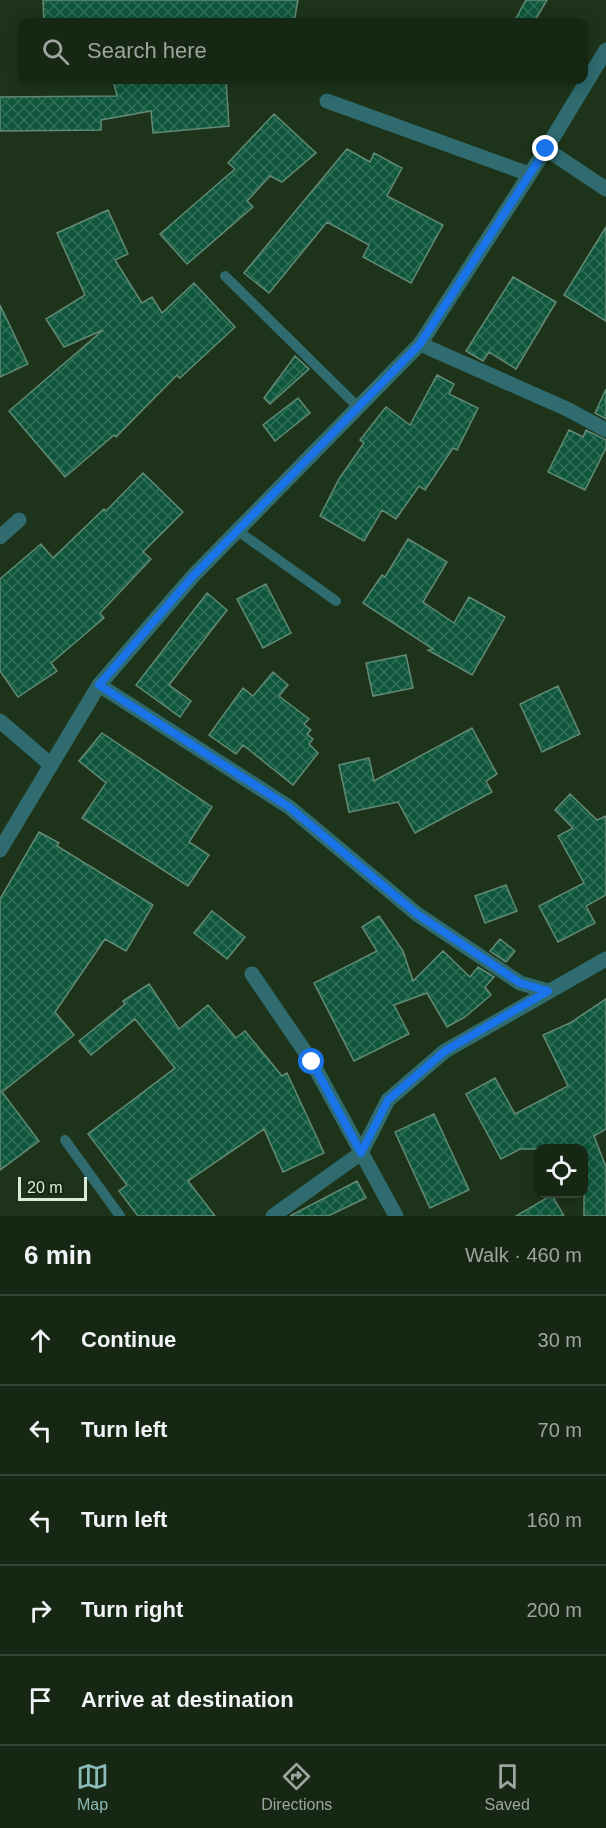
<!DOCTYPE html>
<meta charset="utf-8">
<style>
:root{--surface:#162714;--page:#233322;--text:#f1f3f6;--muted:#9ea5a0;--line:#354434;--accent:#8bbbb9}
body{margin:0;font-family:Arial,sans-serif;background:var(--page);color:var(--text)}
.controls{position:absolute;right:18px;bottom:18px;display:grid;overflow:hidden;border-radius:12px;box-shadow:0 3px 15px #0003}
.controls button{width:54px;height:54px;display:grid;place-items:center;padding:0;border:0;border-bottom:2px solid var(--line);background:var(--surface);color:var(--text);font:30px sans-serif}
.scale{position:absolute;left:18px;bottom:15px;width:69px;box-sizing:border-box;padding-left:6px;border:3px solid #dbead9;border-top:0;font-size:16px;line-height:21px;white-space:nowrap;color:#dbead9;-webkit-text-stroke:4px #132a11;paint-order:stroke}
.stop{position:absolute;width:18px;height:18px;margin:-14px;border:4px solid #1a73e8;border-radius:50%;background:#fff}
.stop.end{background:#1a73e8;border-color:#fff;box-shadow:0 2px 6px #0008}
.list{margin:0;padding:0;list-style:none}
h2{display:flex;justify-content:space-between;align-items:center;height:78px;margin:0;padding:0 24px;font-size:26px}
h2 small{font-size:20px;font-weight:400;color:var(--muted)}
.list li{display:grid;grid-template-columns:39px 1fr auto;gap:18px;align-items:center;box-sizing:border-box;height:90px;padding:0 24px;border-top:2px solid var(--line)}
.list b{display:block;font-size:22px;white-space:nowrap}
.list em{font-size:20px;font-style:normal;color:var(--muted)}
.icon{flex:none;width:33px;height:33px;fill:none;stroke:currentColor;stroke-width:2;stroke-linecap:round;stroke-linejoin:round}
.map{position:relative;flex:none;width:606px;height:1216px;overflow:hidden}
.search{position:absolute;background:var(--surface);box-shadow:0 3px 15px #0003;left:18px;right:18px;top:18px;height:66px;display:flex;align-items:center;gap:15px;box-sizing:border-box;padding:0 21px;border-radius:12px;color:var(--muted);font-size:22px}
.sheet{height:528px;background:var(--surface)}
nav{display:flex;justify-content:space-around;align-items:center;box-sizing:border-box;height:84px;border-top:2px solid var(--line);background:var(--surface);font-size:16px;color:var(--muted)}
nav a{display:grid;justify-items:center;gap:3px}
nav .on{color:var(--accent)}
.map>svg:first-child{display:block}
</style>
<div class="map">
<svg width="606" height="1216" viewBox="0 0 606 1216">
<defs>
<pattern id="building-cross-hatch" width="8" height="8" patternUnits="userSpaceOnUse" patternTransform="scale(1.5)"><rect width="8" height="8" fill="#0f573c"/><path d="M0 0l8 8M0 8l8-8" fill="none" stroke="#316f58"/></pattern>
</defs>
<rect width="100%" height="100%" fill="#1d341a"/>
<path fill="url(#building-cross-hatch)" stroke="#628a76" stroke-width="1.5" d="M43,0H298L294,22H44Z
M526,0H547L534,22H514Z
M113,80H226L229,126L153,133L151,111L101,120V130L0,131V97L117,96Z
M274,114L316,153L282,182L270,176L247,201L253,207L187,264L160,234L235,169L228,163Z
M347,149L370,162L374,153L402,168L387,196L443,225L411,283L363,257L369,245L327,222L269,293L244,273Z
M108,210L128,254L115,260L142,303L152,297L162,313L194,283L235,327L180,378L177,375L116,437L114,435L65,477L9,411L103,330L64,347L46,319L85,295L57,233Z
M606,227V321L564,295Z
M513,277L556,302L516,369L489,352L483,361L466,351Z
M0,305L28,364L0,377Z
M295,356L309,369L270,404L264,398Z
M437,375L454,384L449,394L478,408L457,450L453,448L425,490L419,486L396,519L382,510L364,541L320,516L339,479L364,443L360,440L386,407L410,425Z
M606,389V419L595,413Z
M298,398L310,413L275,441L263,425Z
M569,430L583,437L586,430L606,440V448L585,490L548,472Z
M143,473L183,512L143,552L151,559L100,613L104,618L51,663L57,671L18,697L0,671V579L41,544L53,558L104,509L106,511Z
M408,539L447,562L423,602L454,623L469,597L505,617L472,675L428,650L433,649L363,603L382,575L385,577Z
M266,584L291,633L263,648L237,599Z
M207,593L227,610L169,685L191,701L180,717L136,685Z
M406,655L413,688L373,696L366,663Z
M273,672L288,685L279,696L309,719L304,724L311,730L307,734L313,739L309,744L318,753L293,785L243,745L236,754L209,735L243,688L253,696Z
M558,686L580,734L542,752L520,704Z
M472,728L497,774L486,781L492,792L415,833L398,802L349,812L339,765L369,758L374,781Z
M102,733L212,807L189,842L209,855L188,886L82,818L106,783L79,761Z
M570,794L597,820L606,816V895L586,906L595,923L558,942L539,906L584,883L558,836L573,828L555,810Z
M39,832L59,843L57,846L153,905L126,951L105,939L55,1012L74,1035L2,1092L39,1141L0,1170V899Z
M506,885L517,911L485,923L475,896Z
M212,911L245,937L227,959L194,933Z
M379,916L403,951L413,981L443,951L470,977L478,967L494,977L485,987L491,995L465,1017L447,1027L427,993L394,1005L409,1034L354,1061L314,983L377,951L362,927Z
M500,939L515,951L506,962L490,951Z
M149,984L179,1029L208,1005L236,1038L245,1031L282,1076L287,1073L324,1153L283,1172L264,1129L188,1181L215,1216H138L119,1191L127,1185L88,1134L175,1068L135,1019L91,1055L79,1041L125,1004L123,1001Z
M606,999V1129L594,1136L606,1167V1216H584V1149H520L501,1159L466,1094L495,1078L515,1114L568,1086L543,1035L570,1023Z
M434,1114L469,1190L430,1208L395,1132Z
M357,1181L366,1198L328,1216H290Z
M552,1195L564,1216H516Z"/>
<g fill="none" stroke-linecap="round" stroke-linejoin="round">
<path stroke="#2f6b6f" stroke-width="10" d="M225,276L358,407
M238,531L336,601
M65,1140L120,1216"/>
<path stroke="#2f6b6f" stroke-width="15" d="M327,101L529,174
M546,149L606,189
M420,344L567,409L606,430
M0,537L19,520
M99,685L289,807L417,914L520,983L548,991
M0,721L51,765
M252,974L312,1062L396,1216
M273,1216L361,1153L388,1100L445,1051L606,959"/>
<path stroke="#2f6b6f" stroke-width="15" d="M0,850L99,685L193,576L420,344L546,149L606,50"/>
</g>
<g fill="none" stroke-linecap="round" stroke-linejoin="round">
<path stroke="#1a73e8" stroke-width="8" d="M312,1062L361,1153L388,1100L445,1051L548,991L520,983L417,914L289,807L99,685L193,576L420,344L546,149"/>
</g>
</svg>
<div class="controls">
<button><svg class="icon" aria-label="locate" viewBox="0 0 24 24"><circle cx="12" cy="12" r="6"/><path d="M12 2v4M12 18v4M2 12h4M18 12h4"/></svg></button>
</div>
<div class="scale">20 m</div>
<div class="stop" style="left:312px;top:1062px"></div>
<div class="stop end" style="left:546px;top:149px"></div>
<div class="search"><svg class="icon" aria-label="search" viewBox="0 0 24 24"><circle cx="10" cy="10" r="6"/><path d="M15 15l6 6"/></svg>Search here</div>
</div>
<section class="sheet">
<h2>6 min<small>Walk · 460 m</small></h2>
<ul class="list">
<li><svg class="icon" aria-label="ahead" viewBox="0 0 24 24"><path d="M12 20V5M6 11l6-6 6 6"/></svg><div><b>Continue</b></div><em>30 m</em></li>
<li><svg class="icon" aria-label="left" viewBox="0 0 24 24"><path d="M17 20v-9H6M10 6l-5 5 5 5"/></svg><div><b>Turn left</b></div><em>70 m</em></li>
<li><svg class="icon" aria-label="left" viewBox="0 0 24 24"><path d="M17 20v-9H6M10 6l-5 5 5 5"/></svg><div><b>Turn left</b></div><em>160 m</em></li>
<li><svg class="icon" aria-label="right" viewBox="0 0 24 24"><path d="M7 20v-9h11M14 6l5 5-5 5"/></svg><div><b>Turn right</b></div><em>200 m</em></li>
<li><svg class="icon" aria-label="arrive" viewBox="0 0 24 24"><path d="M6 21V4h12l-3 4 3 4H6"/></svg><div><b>Arrive at destination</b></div></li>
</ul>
</section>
<nav>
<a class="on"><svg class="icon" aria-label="map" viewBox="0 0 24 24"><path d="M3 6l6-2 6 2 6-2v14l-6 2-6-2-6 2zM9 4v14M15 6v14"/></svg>Map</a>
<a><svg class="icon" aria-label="directions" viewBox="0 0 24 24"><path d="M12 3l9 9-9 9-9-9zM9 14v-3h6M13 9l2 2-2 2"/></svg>Directions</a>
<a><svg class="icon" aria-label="saved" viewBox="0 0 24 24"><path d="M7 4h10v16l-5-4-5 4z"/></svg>Saved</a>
</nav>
